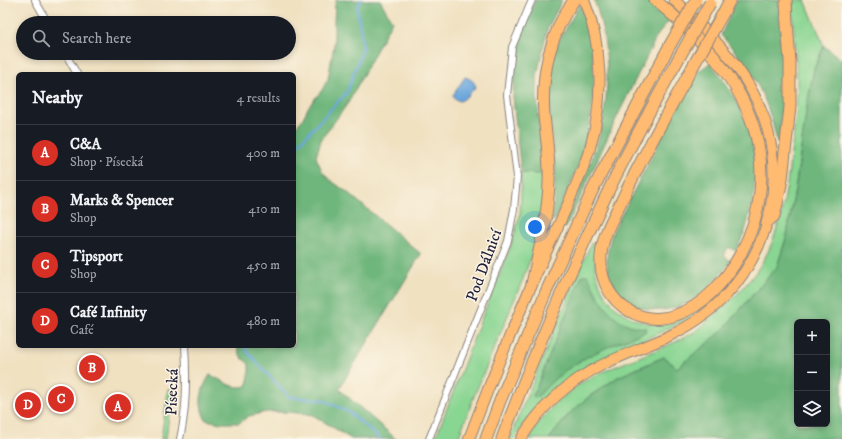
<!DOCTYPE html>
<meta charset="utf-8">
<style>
:root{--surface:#171b24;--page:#20242c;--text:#f1f3f6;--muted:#9ea1a6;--line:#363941;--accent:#d93025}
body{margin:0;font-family:"IM FELL DW Pica",serif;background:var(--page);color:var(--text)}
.controls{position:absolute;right:12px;bottom:12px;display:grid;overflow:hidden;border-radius:6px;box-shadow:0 2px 6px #0003}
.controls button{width:36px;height:36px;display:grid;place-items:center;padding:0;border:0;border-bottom:1px solid var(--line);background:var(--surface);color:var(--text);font:20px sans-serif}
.you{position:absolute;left:535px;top:227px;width:14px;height:14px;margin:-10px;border:3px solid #fff;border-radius:50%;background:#1a73e8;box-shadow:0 0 0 6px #1a73e833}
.badge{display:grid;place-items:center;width:26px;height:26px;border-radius:50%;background:var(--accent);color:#fff;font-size:13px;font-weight:700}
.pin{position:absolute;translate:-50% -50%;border:2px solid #fff;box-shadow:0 1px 4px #0006}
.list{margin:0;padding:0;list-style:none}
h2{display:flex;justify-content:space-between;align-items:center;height:52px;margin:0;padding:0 16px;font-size:17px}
h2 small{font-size:13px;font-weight:400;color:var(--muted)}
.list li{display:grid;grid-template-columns:26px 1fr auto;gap:12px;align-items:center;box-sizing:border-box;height:56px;padding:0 16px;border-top:1px solid var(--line)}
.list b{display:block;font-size:15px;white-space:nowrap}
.list p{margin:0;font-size:13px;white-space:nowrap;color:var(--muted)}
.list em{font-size:13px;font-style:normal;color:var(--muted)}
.icon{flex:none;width:22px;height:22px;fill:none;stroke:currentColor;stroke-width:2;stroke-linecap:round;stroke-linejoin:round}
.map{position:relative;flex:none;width:842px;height:439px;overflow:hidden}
.search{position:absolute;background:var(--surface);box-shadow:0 2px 6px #0003;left:16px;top:16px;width:280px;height:44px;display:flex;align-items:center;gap:10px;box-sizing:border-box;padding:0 14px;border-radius:22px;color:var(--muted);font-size:15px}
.panel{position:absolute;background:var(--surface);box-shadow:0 2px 6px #0003;left:16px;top:72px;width:280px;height:276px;border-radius:6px}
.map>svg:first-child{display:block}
</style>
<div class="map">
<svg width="842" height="439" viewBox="0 0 842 439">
<rect width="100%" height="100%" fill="#fcf5e5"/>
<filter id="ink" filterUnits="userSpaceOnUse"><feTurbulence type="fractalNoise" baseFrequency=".025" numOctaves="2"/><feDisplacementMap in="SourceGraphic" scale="8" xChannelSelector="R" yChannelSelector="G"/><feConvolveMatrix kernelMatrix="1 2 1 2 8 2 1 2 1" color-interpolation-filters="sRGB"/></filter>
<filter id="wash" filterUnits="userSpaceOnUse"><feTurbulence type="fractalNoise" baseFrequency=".012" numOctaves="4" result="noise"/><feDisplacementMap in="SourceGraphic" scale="16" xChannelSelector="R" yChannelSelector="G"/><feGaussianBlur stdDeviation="0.9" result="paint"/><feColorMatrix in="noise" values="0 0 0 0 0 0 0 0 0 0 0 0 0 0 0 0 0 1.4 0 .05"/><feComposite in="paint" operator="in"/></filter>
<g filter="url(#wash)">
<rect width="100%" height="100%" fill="#f0e1c1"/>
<path fill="#89d592" stroke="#567c66" d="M792,0H805L824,46L814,69L807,106L796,184L787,235L777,267L763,283L720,333L677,368L664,357L618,377L590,396L570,413L549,439H529C544,411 568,389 596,375C613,367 632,360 649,353C665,347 681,340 696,331C700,328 704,324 707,321C734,300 761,273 773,240C783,214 787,187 790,160C794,133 798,106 797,79C796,52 793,26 792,0Z
M521,173L542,174L543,195L541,218L534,249L523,279L475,394L458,439H435L482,317L509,251L520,215L521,194Z
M591,243L598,246C596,253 595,260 595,267C595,271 597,275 598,279C600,283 601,287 603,291C616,316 650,331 677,321C686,318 694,312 701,306L703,309C678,326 651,336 624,349C578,369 539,394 515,439H509Z
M168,390H172L166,439H161Z"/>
<path fill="#6eb67c" stroke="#486c5c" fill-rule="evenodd" d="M336,0H380L392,21L348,103L321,140L316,157L322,171L330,180L347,192L421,254L339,389L396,439H351L334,428L313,415L290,412H266L249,416L239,423H221L206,420C197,404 201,389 210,375C225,381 230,390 247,386L249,375V364L241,357L237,346H294V128L302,120L309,106L322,90L328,79L334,45V21L335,5Z
M535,0H562L547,30L537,76V98L542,156V174L521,173L513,98L514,73L522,32Z
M594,0H647L670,19L657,36L617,117L566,228L563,226C575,200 587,174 596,147C611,100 611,46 594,0Z
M737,0H779L783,79L778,80V87H783L779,141L777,142C771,112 760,83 741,59C735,51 728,43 721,35L729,17Z
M580,4C585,19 590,34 592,49C596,81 593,116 584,147C577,172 565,197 554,221L552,220L555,194V170L549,109V86L551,64L557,44Z
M824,46L842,60V439H549L570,413L590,396L618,377L664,357L677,368L720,333L763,283L777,267L787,235L796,184L807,106L814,69ZM797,322H827V424H797Z
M710,63C746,106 765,155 750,211C749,217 747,225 745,231C742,238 739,244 736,251L728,247L724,256L731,261C719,277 706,294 687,303C663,315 633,313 617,289C613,283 609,277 608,270C605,256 609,244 613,231L689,85L699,71Z
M582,275H588C597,296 609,320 633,326C637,327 642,328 646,328L645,332C616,343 580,357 556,378C549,384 543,391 536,398L533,396Z"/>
<path fill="#6ca8dd" stroke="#47658c" d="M465,77C471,79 474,81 476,87L464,99L460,101L455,99L453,95Z"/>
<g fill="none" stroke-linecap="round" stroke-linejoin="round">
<path stroke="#6ca8dd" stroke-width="2.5" d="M294,149L347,92L363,48L357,7L361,0
M244,346L247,352L289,397L324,400L350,413L380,439"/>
</g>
</g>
<g filter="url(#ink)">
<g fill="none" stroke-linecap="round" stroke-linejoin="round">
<defs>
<path id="minor" d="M35,0L48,23
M65,53L77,74
M180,439C187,409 187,376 185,346
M429,439L508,241L514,209L517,177L507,95L512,47L532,0"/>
<path id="trunk" d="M469,439C489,385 511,332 534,279C544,257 554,235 564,213C573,192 583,170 590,148C604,99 603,47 584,0
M521,439C541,406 568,382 602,365C635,349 671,339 700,318C773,266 795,167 751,89C731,54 703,27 674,0"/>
<path id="motorway" d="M655,0C667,10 679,20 690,31C734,74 767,127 760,191C758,214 751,235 740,255C726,280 704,306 676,315C637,329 598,298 601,256C602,236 613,218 622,200C643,155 668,112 692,68
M722,15L730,0
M767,222L774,216L777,204L782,179L790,107V61L787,24L786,0
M532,284C539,250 548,216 549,182C550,159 546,137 544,115C541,75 550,33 574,0
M486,439L500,401L546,292L593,189L670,45
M502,439C532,358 567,278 604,200C627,151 654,103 680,56"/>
</defs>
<use href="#minor" stroke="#89827e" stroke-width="8"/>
<use href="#trunk" stroke="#89827e" stroke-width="12"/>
<use href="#motorway" stroke="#89827e" stroke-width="13"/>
<use href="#minor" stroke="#fff" stroke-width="6"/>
<use href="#trunk" stroke="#ffbb71" stroke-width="10"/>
<use href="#motorway" stroke="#ffbb71" stroke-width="11"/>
<defs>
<path id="motorway-bridge" d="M670,45L696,0
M680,56L710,3
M692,68L722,15"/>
</defs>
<use href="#motorway-bridge" stroke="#89827e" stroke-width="13" stroke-linecap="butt"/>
<use href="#motorway-bridge" stroke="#ffbb71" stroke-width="11"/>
</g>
</g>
<g text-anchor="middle" stroke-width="3" stroke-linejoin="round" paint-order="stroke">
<g font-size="16" fill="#22223b" stroke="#fcf5e5">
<text transform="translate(483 265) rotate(-70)" y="6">Pod Dálnicí</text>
<text transform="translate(171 392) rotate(-88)" y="6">Písecká</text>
</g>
</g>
</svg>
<div class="controls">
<button>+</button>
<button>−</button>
<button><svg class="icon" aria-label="layers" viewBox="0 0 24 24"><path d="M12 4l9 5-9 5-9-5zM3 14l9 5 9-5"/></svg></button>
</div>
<div class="you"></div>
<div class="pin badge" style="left:118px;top:407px">A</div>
<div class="pin badge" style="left:92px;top:368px">B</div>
<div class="pin badge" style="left:61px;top:399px">C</div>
<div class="pin badge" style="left:28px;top:405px">D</div>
<div class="search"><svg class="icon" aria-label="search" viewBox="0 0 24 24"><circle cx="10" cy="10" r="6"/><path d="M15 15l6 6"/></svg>Search here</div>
<section class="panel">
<h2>Nearby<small>4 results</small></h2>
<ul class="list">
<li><span class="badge">A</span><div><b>C&amp;A</b><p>Shop · Písecká</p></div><em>400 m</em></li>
<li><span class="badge">B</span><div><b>Marks &amp; Spencer</b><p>Shop</p></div><em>410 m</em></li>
<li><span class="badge">C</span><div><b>Tipsport</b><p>Shop</p></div><em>450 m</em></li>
<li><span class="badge">D</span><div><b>Café Infinity</b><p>Café</p></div><em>480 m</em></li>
</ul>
</section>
</div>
